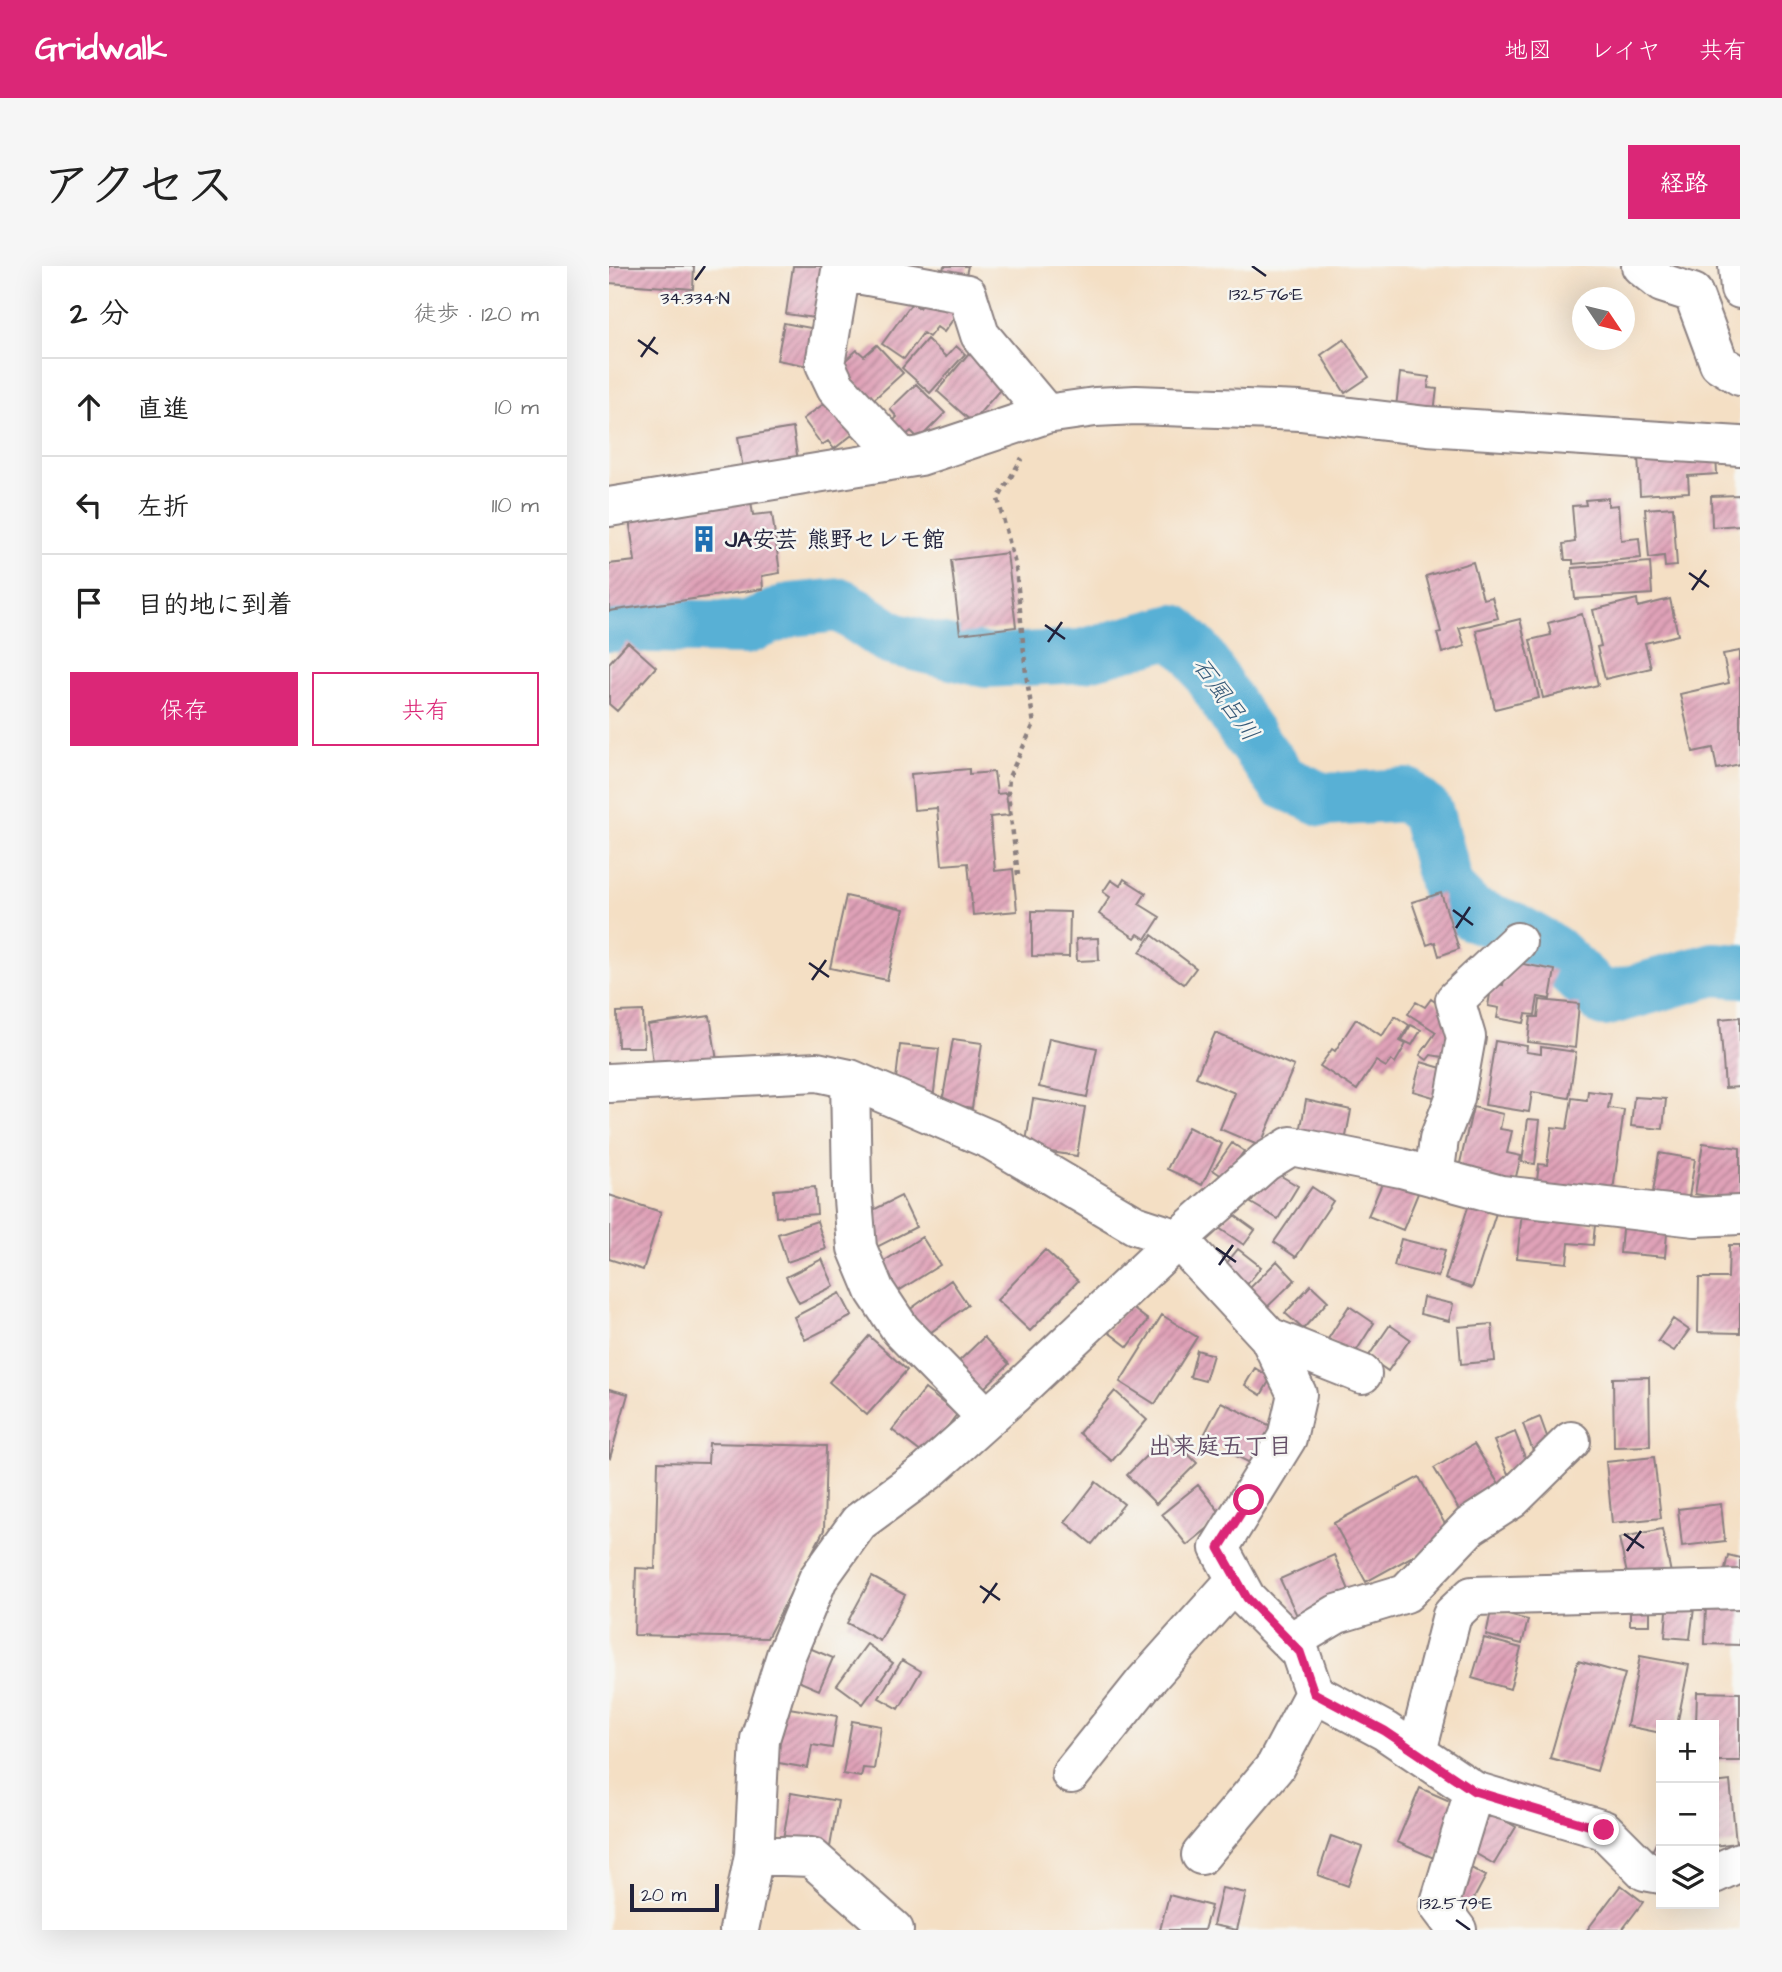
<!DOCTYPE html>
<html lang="ja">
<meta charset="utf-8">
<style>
:root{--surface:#fff;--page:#f6f6f6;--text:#222;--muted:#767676;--line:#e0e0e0;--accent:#db2777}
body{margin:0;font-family:"Architects Daughter","Klee One",sans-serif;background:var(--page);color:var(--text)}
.controls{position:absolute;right:21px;bottom:21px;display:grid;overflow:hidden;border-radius:0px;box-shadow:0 7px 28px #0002}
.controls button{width:63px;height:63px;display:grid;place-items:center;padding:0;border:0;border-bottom:2px solid var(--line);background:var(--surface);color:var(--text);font:35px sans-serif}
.compass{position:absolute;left:963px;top:21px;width:63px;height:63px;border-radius:50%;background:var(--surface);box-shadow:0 7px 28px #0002;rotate:125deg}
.scale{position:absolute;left:21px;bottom:18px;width:89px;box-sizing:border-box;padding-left:7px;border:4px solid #22223b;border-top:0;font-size:19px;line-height:24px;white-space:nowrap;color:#22223b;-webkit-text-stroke:5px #f6f6f2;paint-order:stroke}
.stop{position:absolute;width:21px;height:21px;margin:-16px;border:5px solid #db2777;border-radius:50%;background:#fff}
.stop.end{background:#db2777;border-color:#fff;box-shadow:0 2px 7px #0008}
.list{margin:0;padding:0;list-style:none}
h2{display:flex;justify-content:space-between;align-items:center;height:91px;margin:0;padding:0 28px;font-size:30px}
h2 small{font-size:23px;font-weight:400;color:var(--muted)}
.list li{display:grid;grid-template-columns:46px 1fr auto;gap:21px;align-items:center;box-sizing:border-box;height:98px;padding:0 28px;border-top:2px solid var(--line)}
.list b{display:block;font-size:26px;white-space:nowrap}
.list em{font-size:23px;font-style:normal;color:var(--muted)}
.actions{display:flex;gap:14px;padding:21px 28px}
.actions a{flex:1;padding:16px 0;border:2px solid var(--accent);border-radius:0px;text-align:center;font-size:24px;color:var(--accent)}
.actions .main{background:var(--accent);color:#fff}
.icon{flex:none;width:38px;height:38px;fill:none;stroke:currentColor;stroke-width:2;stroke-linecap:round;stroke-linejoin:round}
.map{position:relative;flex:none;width:1131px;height:1664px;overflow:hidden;border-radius:0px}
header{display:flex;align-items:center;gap:42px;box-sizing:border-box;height:98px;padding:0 35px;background:var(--accent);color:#fff}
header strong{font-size:33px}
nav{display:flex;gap:38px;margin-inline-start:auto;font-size:24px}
.intro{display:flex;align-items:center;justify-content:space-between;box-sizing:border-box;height:168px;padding:0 42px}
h1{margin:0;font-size:49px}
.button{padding:18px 32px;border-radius:0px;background:var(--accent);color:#fff;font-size:24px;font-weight:700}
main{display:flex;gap:42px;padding:0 42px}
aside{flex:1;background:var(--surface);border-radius:0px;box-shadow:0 7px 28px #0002}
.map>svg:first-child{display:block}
</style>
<header>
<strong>Gridwalk</strong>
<nav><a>地図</a><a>レイヤ</a><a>共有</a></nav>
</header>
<div class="intro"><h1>アクセス</h1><a class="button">経路</a></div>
<main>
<aside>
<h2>2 分<small>徒歩 · 120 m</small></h2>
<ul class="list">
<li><svg class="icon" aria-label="ahead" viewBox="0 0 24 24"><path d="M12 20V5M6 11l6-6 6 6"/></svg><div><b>直進</b></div><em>10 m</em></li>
<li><svg class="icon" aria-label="left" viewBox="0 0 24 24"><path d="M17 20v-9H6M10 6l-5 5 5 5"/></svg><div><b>左折</b></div><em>110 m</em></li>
<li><svg class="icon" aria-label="arrive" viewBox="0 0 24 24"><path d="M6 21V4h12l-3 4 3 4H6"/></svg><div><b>目的地に到着</b></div></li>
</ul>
<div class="actions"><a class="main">保存</a><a>共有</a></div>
</aside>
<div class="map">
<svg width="1131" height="1664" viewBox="0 0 1131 1664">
<defs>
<pattern id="building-hatch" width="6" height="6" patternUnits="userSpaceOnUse" patternTransform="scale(1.75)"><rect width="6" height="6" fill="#e0a2b8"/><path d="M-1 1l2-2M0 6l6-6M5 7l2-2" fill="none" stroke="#b58497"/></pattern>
</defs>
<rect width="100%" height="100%" fill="#f6f6f2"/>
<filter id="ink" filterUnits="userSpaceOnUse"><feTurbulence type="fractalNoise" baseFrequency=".0143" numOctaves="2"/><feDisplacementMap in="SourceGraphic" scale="14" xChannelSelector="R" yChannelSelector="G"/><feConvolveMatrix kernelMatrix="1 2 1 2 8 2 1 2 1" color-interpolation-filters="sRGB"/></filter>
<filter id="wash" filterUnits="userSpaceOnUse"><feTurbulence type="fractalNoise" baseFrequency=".00686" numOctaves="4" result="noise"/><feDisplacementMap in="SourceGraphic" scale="28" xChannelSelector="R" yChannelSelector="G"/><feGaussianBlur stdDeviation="1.57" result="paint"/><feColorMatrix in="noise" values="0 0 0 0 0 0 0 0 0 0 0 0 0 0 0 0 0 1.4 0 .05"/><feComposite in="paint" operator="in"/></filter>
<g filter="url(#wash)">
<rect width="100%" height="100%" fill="#f4dfc4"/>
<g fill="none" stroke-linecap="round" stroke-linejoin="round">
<path stroke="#58b0d5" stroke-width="54" d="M0,359L136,362L181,344L232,339L283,373L377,395L472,390L565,365L588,388L635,463L674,516L715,534L798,529L818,547L838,623L863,648L905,663L943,685L995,734L1105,703L1131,705"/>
</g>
<g id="blocks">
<path fill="url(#building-hatch)" d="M0,0H85L84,23L0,17Z
M184,0H214L206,52L177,48Z
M335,0H359L356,13L333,8Z
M321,28L350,45L335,66L328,61L320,71L314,67L295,93L273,78L303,37L310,42Z
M175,57L207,63L200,100L168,94Z
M318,73L337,91L347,80L356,88L321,127L293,102Z
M735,73L760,111L736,127L712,89Z
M268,79L294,107L263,135L230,100L248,84L255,90Z
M360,87L396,118L363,156L328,125Z
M791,107L820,111L819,122L828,123L825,146L787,141Z
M307,118L336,147L310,173L302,165L296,170L283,156L288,151L281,143Z
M223,132L248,165L225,183L219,175L213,179L194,153Z
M184,162L189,195L134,204L129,171Z
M1029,188L1107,189L1108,208L1079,210L1080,226L1031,229Z
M1131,229V259L1103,261L1102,230Z
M999,232V240L1009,239L1012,274L1030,272L1032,292L964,298V294H956L954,278L966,276L963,240L977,239L976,234Z
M142,235L144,249L163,247L171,307L153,310L154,323L0,345V298L26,295L20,252Z
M1064,241L1068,300L1056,301L1055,290L1040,292L1036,243Z
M398,287L407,361L351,368L342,294Z
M864,296L874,333L883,331L889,352L850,362L856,380L833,387L828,367L832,366L817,310Z
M1041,296L1043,328L966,333L963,302Z
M1028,333L1029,341L1061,333L1069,369L1036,377L1042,402L996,413L988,381L992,380L984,344Z
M973,348L989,419L934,432L921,374L942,369L939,357Z
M911,353L930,432L886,443L867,364Z
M19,376L47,401L8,445L0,438V397Z
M1131,385V498L1108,503L1104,482L1084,486L1071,428L1120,417L1114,388Z
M360,503V508L385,506L388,528L397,527L400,549L381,551L386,605L404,603L408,645L364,649L359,597L333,599L328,542L305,544L302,508Z
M515,613L537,627L530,638L551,651L537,673L529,668L526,672L490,648L501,631L494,626L502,614L511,620Z
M832,627L850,683L830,690L826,676L818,679L803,636Z
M237,630L295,643L278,714L221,702Z
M423,645L461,646L460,691L423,690Z
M543,669L587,702L575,718L531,686Z
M489,672L490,694L468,695L467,673Z
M898,695L946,704L941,733L929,731L926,749L917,748L915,757L888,752L890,742L879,740L883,717L894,719Z
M822,733L847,751L846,793L822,789L818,794L811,789L827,766L799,748L807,736L816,741Z
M931,734L970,738L966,782L919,776L922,751H929Z
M34,745L35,781H9L8,746Z
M101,750L108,795L45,804L39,759Z
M786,750L800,759L791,775L797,778L786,797L782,794L777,801L767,795L748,824L711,800L723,783L726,785L747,753L773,770Z
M1131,751V821L1116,822L1111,753Z
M802,759L812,764L803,779L793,774Z
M606,767L685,800L651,880L611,863L626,827L587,811Z
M440,772L488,782L478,831L430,821Z
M344,773L373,777L363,842L333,837Z
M886,775L918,780L917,786L932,788V781L967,786L960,832L923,826L920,846L876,839Z
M291,779L330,783L324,834L285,830Z
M812,796L846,806L838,835L804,825Z
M979,825L1002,828L999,842L1015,844L1003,932L927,922L930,898L938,899L943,861L958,863L963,832L978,834Z
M1025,831L1057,833L1054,863L1022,860Z
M424,833L476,841L468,890L416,882Z
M697,834L742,844L735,881L690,872Z
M864,841L894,848L891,863L903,865L898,887L912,890L904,923L848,910Z
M919,853L931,854L926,898L913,896Z
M579,861L613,878L593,919L558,903Z
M623,877L635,885L616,912L604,904Z
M1094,877L1131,882V935L1086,928Z
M1050,887L1086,893L1079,938L1043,933Z
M662,904L689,920L669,953L642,937Z
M778,906L812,920L794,964L759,950Z
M206,921L208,948L167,951L165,924Z
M703,921L724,935L687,991L665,976Z
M0,929L52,946L34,1004L0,993Z
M292,930L307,961L264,983L248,952Z
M861,935L888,944L863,1022L836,1013Z
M914,937L986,959L984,979L960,977L958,997L908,992Z
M621,946L646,964L635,979L610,962Z
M1014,952L1059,956L1056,991L1011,987Z
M208,955L217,983L178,996L169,968Z
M313,971L331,999L286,1027L269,999Z
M792,973L836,984L829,1011L785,1000Z
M1120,979H1131V1067L1089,1066L1090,1012H1119Z
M629,983L652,1001L636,1021L613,1003Z
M436,984L469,1015L421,1065L388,1034Z
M213,993L225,1020L190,1037L177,1011Z
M668,995L686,1014L652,1047L634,1029Z
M342,1014L359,1039L314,1072L296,1047Z
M702,1019L719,1035L694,1063L676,1047Z
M231,1027L243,1050L196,1074L185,1051Z
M814,1031L844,1038L840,1055L811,1048Z
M519,1039L539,1054L519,1081L498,1065Z
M740,1040L765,1057L744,1090L719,1073Z
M553,1049L588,1071L546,1138L511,1116Z
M1064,1053L1080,1064L1065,1085L1049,1075Z
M883,1058L886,1095L852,1098L849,1061Z
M781,1059L801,1073L779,1105L759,1091Z
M260,1070L298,1104L258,1149L220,1116Z
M375,1071L400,1098L372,1125L346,1099Z
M588,1084L604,1089L596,1115L581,1111Z
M646,1102L662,1112L652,1129L636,1119Z
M1040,1111L1041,1180L1005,1181L1004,1112Z
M0,1123L19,1128L1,1192L0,1191Z
M316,1123L348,1148L317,1190L283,1164Z
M506,1125L538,1154L503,1195L470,1167Z
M612,1136L664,1161L645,1199L593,1173Z
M931,1151L941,1179L924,1185L914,1158Z
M906,1166L919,1199L899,1208L885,1175Z
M559,1168L588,1197L547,1238L518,1209Z
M100,1177L217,1180L215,1264L158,1372L25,1369L27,1302L46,1303L49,1196L99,1197Z
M865,1178L894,1225L853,1249L825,1202Z
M1045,1191L1052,1252L1003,1257L997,1196Z
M810,1211L842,1269L757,1316L725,1257Z
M487,1216L515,1238L483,1278L456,1256Z
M589,1219L614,1250L578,1279L553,1248Z
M1112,1238L1116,1275L1073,1280L1069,1243Z
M1053,1263L1063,1312L1021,1321L1010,1272Z
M725,1289L743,1331L690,1354L671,1313Z
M1119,1289L1131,1292V1316L1114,1312Z
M263,1311L296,1329L271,1375L238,1357Z
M1059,1332L1086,1335L1081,1373L1056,1371Z
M1097,1333H1131V1379L1096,1378Z
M1021,1337H1041V1359H1021Z
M882,1345L919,1354L913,1378L877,1369Z
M875,1372L912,1382L901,1423L863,1412Z
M191,1378L224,1392L210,1424L177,1410Z
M258,1378L284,1397L254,1438L228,1419Z
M1031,1390L1080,1399L1068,1459H1052V1467L1018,1460Z
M293,1394L312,1405L290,1443L270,1432Z
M969,1395L1016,1408L988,1505L941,1492Z
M1088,1426L1131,1427V1495H1105V1459H1087Z
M174,1441L228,1450L223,1482L203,1479L199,1502L164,1496Z
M243,1455L272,1460L265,1503L254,1502L252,1511L234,1508Z
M1121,1515L1127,1577L1105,1580V1517Z
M811,1522L850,1539L827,1593L788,1576Z
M182,1527L229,1535L221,1581L174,1573Z
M878,1544L907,1561L885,1598L857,1582Z
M722,1570L753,1581L739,1620L709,1609Z
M1048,1575L1052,1577V1604L1038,1596Z
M853,1597L877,1610L861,1640L837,1626Z
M1012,1619L1034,1636L1013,1664H978Z
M613,1622L637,1627L628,1664L604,1659Z
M560,1629L602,1640L595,1664H551Z"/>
</g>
</g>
<g filter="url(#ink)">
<use href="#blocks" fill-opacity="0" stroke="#8b8080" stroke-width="2"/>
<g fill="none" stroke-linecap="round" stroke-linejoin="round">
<defs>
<path id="minor" d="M1032,0L1053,17L1084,27L1110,97L1131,110
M1129,0L1131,23
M293,192L227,121L216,98L232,5L358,28L371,69L437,148
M0,241L311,190L437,148L486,141L527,139L691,145L818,160L1131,180
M241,813L243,921L248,982L266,1025L292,1064L378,1152
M0,817L208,806L241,813L382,874L526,959L569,973L660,1071L688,1128L678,1172L610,1282L637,1332L691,1386L705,1427L776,1465L865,1525L995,1564L1036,1605L1052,1608
M825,911L830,873L846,832L857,771L846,734L908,676
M660,1071L753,1108
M681,1376L728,1348L797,1327L861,1260L903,1233L962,1175
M808,1486L843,1349L863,1330L1131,1323
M462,1508L534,1418L627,1314
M145,1589L202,1591L285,1664
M592,1589L666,1501L705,1427
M1105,1608L1131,1596
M130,1664L145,1589L151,1473L177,1389L209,1313L250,1256L318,1206L406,1127L569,973L656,896L682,880L792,902L892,929L1086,951L1131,949
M848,1664L830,1640L865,1525"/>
</defs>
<use href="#minor" stroke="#8b8080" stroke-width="42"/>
<path stroke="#8b8080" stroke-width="4.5" stroke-dasharray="5 5" stroke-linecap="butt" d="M409,609L399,527L400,511L425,458L417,408L407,302L389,233L413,192"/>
<use href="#minor" stroke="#fff" stroke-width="38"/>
</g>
</g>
<g fill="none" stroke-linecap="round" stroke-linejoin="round" filter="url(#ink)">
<path stroke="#db2777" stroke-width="9" d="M640,1234L610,1282L638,1332L691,1386L705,1427L776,1465L865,1525L995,1564"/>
</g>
<path fill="none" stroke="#22223b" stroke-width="2.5" d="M643,0L657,10M86,14L96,0M29,74L49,88M32,91L46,71M1080,307L1100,321M1083,324L1097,304M436,359L456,373M439,376L453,356M844,644L864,659M847,662L861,641M200,697L220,711M203,714L217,694M607,982L627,996M610,999L624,979M1015,1268L1035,1282M1018,1285L1032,1265M371,1320L391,1334M374,1337L388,1317M847,1654L861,1664"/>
<defs>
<symbol id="building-bare" viewBox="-9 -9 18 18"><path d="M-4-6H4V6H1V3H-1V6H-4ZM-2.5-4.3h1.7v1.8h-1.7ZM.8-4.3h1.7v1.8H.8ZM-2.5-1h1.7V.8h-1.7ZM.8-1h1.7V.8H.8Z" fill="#1f6fb2" stroke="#f6f6f2" stroke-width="2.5" paint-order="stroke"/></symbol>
</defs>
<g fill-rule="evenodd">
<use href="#building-bare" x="76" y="254" width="38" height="38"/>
</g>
<g text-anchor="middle" stroke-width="5" stroke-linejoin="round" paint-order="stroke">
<g font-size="23" font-weight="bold" fill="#22223b" stroke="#f6f6f2" text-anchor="start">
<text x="116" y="281">JA安芸 熊野セレモ館</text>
</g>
<g font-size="24" font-style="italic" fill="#385b79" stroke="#f6f6f2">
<text transform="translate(617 433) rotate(55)" y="8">石風呂川</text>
</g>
<g font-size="24" font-weight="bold" fill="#644f67" stroke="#f6f6f2">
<text x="611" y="1188">出来庭五丁目</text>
</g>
</g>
<g font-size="18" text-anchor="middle" fill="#22223b" stroke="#f6f6f2" stroke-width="5" stroke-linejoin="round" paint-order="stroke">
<text x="657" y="34">132.576°E</text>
<text x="86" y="38">34.334°N</text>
<text x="847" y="1643">132.579°E</text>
</g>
</svg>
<div class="controls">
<button>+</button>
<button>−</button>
<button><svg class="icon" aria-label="layers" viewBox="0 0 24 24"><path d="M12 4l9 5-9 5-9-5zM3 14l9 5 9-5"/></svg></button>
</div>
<svg class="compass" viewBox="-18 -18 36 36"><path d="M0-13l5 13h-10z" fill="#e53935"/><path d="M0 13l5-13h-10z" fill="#767676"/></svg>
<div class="scale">20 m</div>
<div class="stop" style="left:640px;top:1234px"></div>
<div class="stop end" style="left:995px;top:1564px"></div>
</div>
</main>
